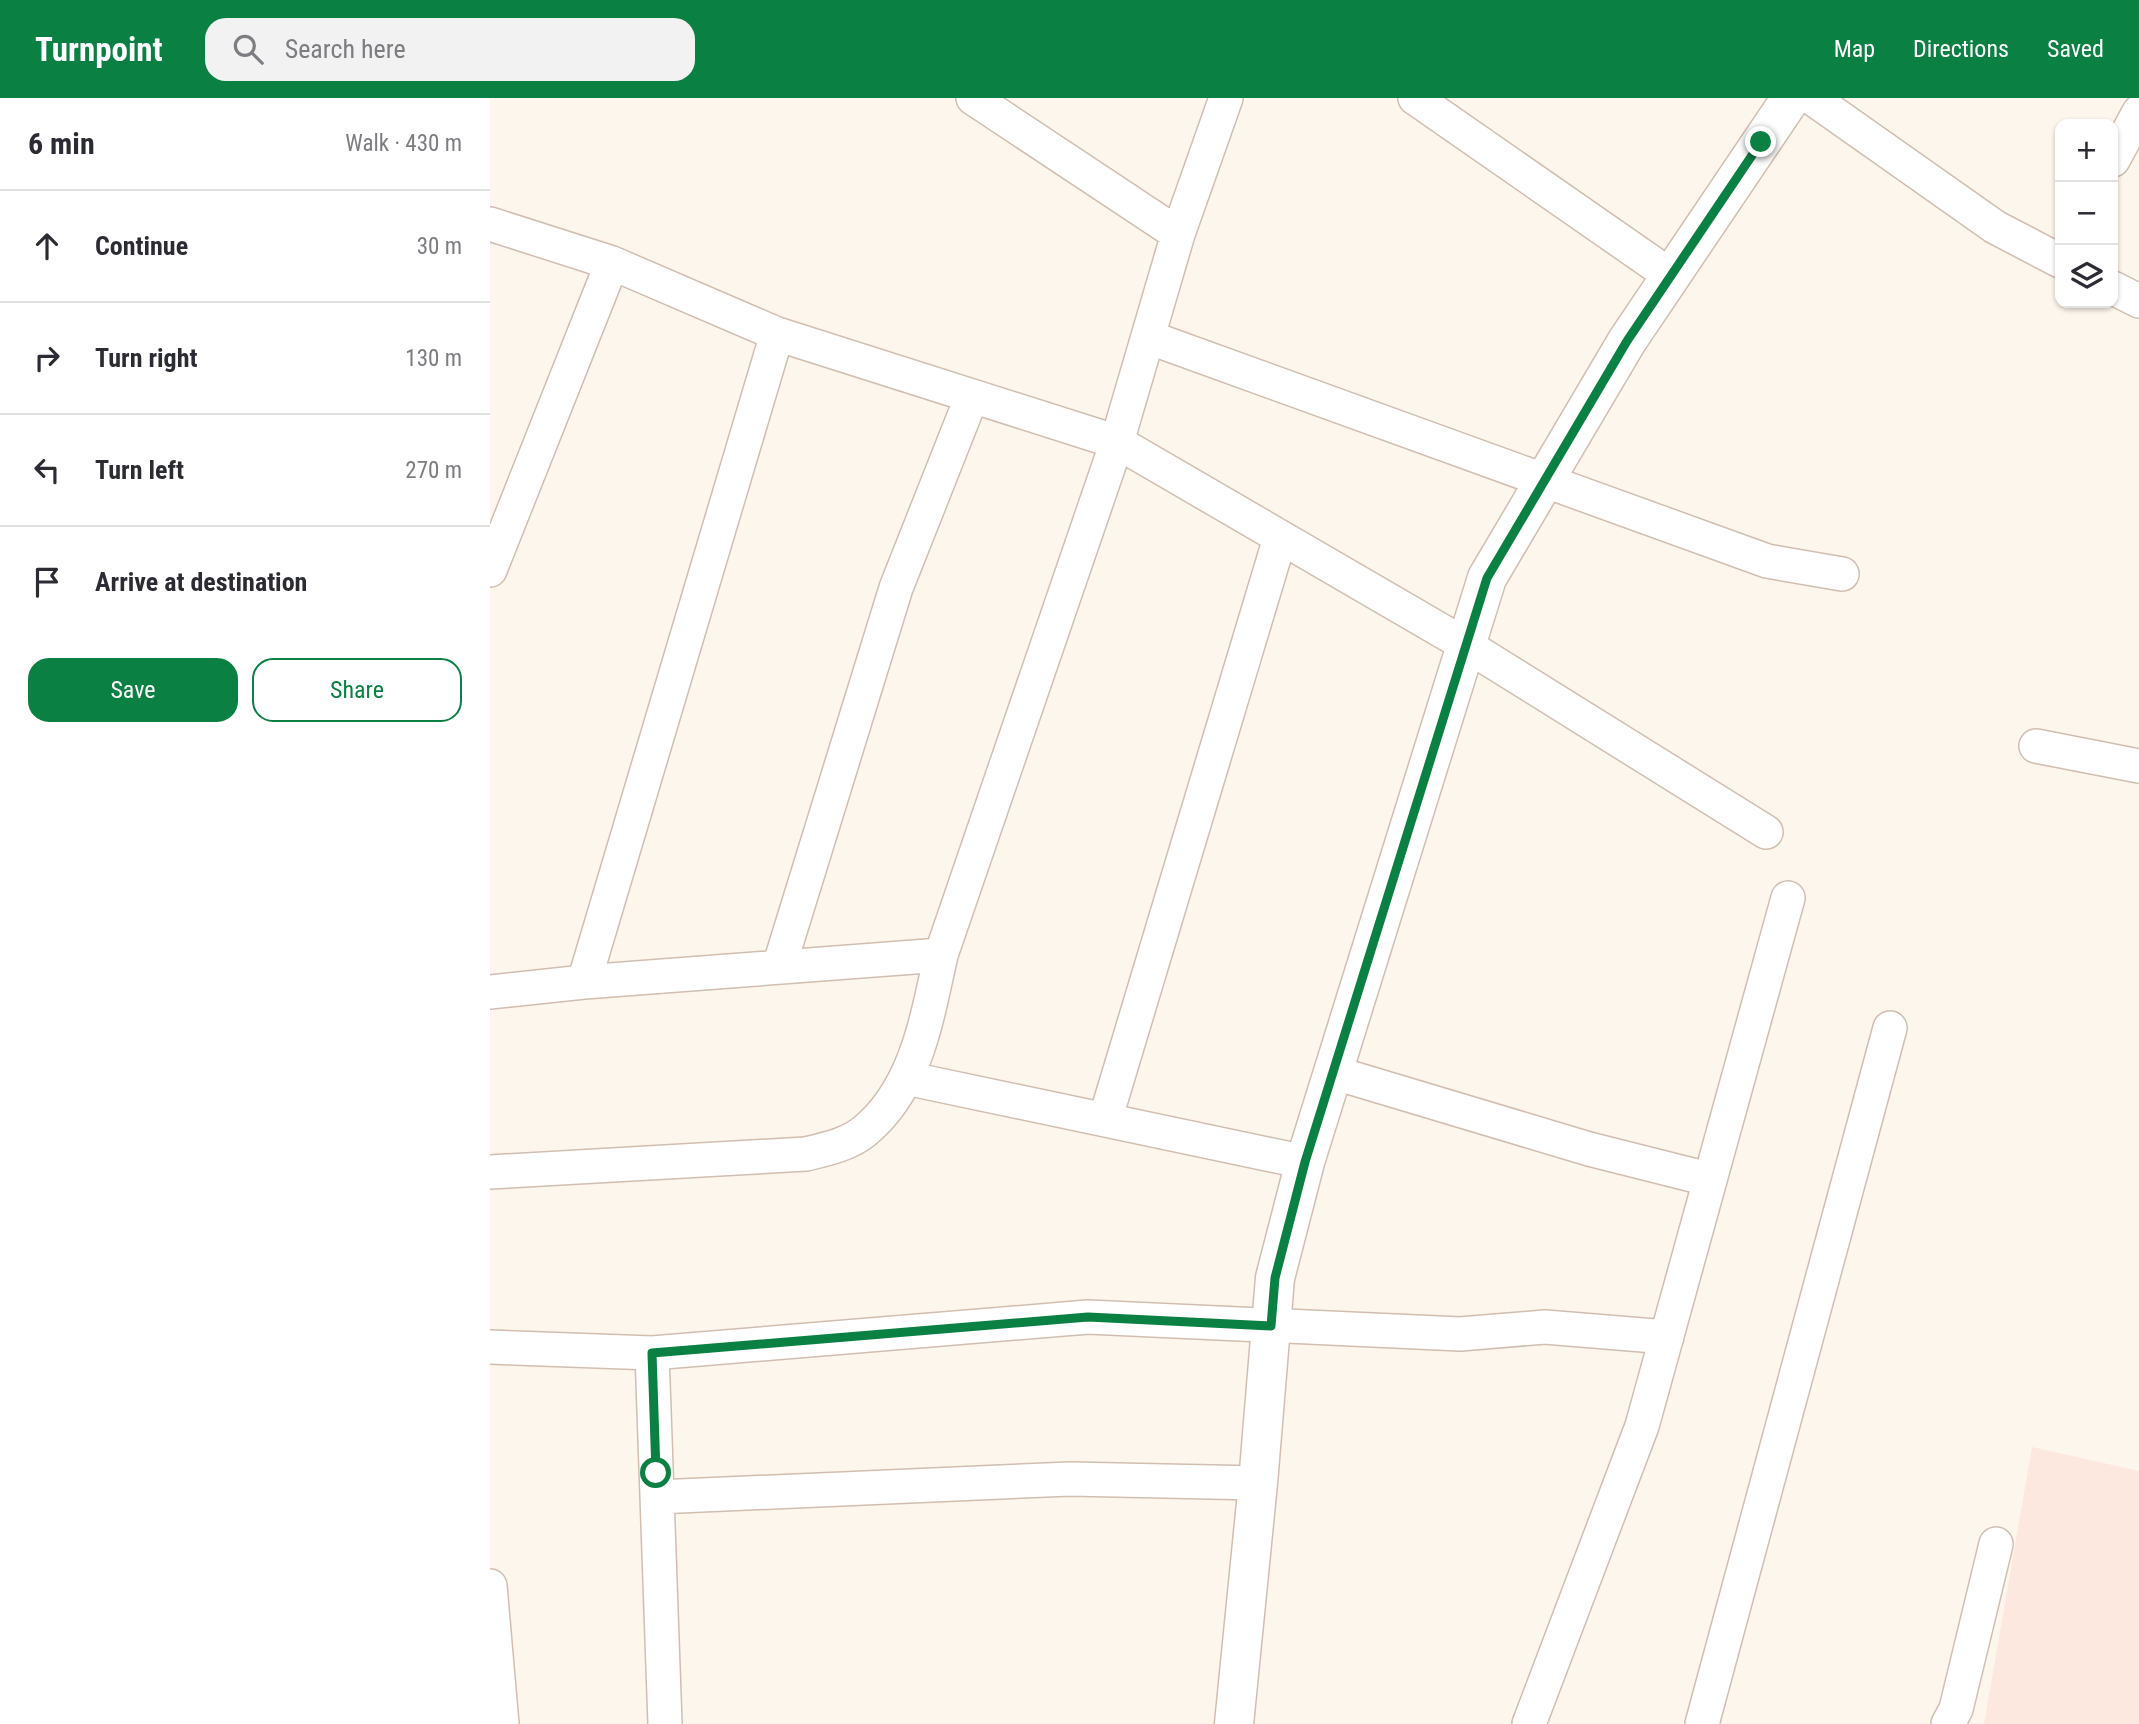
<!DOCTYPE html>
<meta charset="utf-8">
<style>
:root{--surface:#fff;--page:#f2f2f3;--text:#2b2b33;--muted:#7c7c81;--line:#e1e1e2;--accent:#0b8043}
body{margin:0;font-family:"Roboto Condensed",sans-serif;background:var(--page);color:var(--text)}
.controls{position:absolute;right:21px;top:21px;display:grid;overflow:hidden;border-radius:14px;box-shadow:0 2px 5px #0004}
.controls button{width:63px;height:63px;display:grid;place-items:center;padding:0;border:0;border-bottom:2px solid var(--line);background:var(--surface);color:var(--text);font:35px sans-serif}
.stop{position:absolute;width:21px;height:21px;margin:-16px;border:5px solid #0b8043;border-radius:50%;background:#fff}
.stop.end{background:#0b8043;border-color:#fff;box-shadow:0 2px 7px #0008}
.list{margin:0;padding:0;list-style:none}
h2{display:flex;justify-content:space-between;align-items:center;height:91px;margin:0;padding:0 28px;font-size:30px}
h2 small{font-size:23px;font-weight:400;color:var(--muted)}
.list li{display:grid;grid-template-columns:46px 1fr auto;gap:21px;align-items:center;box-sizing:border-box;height:112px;padding:0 28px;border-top:2px solid var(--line)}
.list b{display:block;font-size:26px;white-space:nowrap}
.list em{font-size:23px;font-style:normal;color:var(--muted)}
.actions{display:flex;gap:14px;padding:21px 28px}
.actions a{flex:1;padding:16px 0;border:2px solid var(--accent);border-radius:21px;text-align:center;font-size:24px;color:var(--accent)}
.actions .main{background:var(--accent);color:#fff}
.icon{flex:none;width:38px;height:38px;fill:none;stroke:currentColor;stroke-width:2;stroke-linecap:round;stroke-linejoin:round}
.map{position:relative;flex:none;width:1649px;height:1626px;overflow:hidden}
header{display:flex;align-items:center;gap:42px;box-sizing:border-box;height:98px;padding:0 35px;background:var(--accent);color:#fff}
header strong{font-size:33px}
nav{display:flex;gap:38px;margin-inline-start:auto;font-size:24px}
.search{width:490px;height:63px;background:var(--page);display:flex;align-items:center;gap:18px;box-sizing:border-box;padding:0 24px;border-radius:21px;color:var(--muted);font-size:26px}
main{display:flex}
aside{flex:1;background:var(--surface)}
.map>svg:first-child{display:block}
</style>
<header>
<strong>Turnpoint</strong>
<div class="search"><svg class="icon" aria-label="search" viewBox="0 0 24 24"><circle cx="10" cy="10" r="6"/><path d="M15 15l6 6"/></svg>Search here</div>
<nav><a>Map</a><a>Directions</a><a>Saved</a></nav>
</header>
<main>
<aside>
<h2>6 min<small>Walk · 430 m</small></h2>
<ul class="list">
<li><svg class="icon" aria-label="ahead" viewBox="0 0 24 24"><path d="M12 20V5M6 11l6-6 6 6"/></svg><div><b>Continue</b></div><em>30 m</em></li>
<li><svg class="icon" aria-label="right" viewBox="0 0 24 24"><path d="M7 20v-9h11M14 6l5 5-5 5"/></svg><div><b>Turn right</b></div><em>130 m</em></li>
<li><svg class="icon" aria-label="left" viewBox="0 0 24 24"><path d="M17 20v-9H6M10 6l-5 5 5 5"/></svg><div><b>Turn left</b></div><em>270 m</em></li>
<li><svg class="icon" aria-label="arrive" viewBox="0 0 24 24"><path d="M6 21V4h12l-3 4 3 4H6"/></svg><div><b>Arrive at destination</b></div></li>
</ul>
<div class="actions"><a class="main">Save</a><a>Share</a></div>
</aside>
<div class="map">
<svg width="1649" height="1626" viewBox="0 0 1649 1626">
<rect width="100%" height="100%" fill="#fdf6ec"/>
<path fill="#fde8e0" d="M1542,1349L1649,1373V1626H1494Z"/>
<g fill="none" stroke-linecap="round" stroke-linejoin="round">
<defs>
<path id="minor" d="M925,0L1181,178
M1322,0L1505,129L1570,163
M1623,62L1649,14
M0,126L122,165L287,236L627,344L976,547L1276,734
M688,136L736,0
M1623,190L1649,203
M658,239L1277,463L1352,476
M0,472L122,165
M1546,648L1649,668
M289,869L406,490L482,298
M94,884L287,236
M0,894L94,884L451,857
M842,974L1099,1051L1218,1081
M416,980L815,1064
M615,1022L790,440
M0,1074L316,1056C337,1051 360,1046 376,1032C427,989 437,919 451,857L627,344L688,136L483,0
M0,1249L162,1255L175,1626
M162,1255L598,1219L970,1236L1055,1229L1177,1239
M167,1399L580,1381L768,1385
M0,1488L12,1626
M1039,1626L1152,1328L1298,800
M1212,1626L1400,930
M1458,1626L1466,1611L1506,1446"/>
<path id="tertiary" d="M744,1626L768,1385L785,1180L815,1064L997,480L1137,243L1301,0"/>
</defs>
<use href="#minor" stroke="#d1beb0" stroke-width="36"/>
<use href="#tertiary" stroke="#d1beb0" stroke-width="41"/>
<use href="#minor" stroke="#fff" stroke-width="33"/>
<use href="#tertiary" stroke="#fff" stroke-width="38"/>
</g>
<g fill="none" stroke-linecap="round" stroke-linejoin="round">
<path stroke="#0b8043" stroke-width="9" d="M166,1375L162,1255L598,1219L781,1228L785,1180L815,1064L997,480L1137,243L1271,44"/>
</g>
</svg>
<div class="controls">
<button>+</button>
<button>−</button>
<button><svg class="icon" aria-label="layers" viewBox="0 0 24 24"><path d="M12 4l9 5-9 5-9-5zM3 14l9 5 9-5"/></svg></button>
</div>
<div class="stop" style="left:166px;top:1375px"></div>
<div class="stop end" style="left:1271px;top:44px"></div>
</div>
</main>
